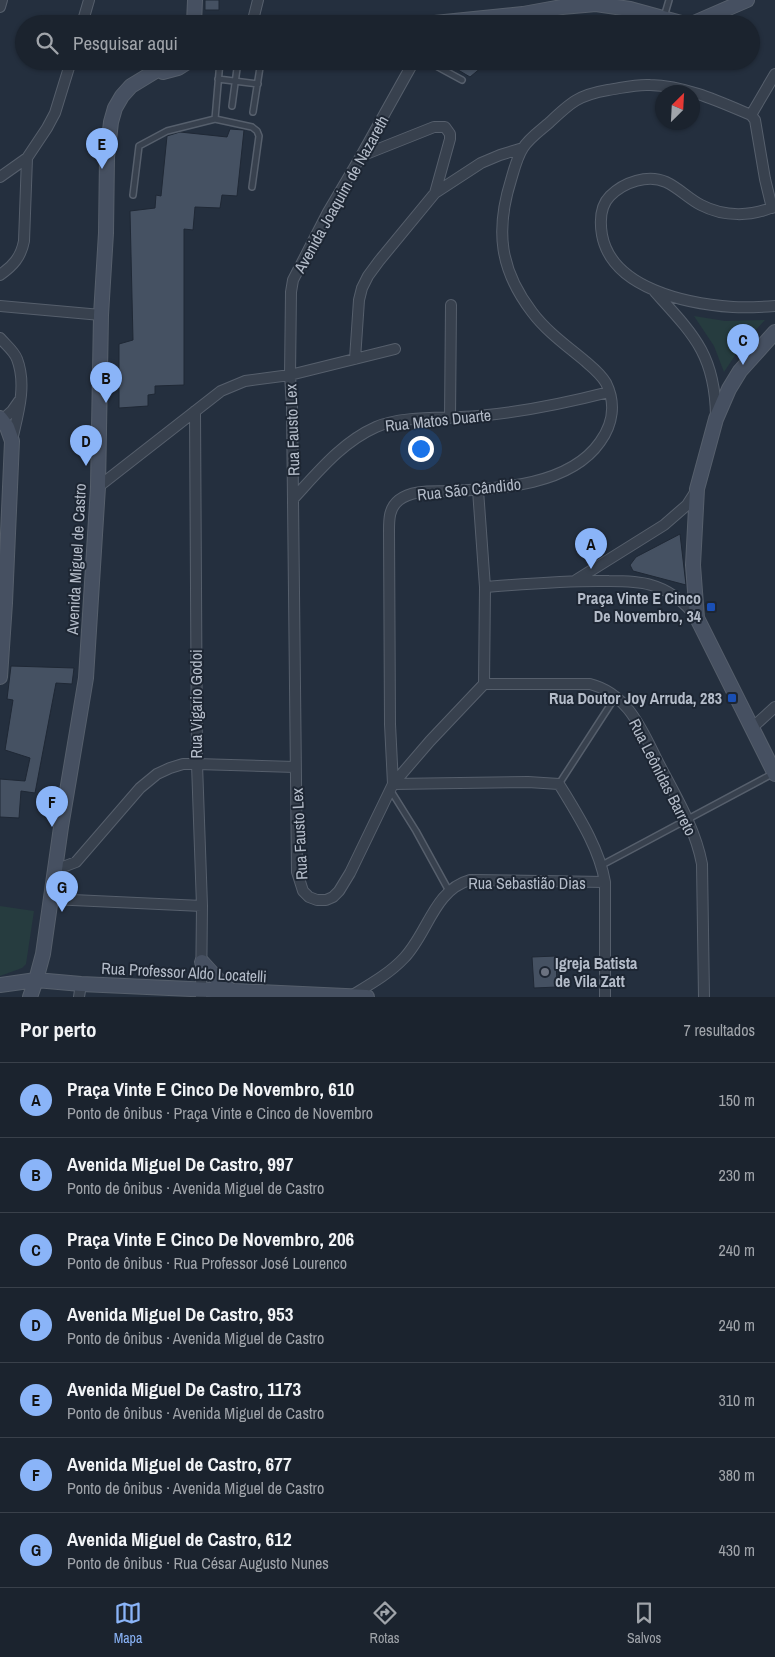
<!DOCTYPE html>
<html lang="pt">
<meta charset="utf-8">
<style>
:root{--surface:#1b232e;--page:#242b36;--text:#f1f3f6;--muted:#a0a4aa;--line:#39404a;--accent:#8ab4f8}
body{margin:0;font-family:"Archivo Narrow",sans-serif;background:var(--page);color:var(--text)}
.compass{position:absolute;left:655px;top:85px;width:45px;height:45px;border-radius:50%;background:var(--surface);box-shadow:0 1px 4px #0004;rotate:24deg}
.you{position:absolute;left:420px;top:448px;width:18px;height:18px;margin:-12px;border:4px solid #fff;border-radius:50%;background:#1a73e8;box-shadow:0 0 0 8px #1a73e833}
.badge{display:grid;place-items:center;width:32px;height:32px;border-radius:50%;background:var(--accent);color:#111;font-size:16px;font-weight:700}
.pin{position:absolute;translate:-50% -41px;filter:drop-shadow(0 1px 2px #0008)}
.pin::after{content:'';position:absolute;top:26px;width:18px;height:15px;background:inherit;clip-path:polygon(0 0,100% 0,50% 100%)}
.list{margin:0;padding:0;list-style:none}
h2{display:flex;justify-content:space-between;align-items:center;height:65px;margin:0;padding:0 20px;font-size:21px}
h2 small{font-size:16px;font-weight:400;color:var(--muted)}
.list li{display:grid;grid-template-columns:32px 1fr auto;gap:15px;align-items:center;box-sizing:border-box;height:75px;padding:0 20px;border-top:1px solid var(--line)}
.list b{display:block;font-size:19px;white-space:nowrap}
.list p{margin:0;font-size:16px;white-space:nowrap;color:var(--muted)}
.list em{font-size:16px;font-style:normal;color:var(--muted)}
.icon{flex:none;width:28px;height:28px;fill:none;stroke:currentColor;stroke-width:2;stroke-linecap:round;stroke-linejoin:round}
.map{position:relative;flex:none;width:775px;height:997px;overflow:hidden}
.search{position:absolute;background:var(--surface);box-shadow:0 1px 4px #0004;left:15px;right:15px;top:15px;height:55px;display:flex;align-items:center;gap:12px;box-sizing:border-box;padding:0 18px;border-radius:28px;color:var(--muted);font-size:19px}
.sheet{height:590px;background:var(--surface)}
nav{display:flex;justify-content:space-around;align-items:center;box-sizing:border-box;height:70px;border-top:1px solid var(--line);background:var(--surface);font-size:14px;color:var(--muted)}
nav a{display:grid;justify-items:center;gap:2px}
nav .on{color:var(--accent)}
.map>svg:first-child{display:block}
</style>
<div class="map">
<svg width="775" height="997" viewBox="0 0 775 997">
<rect width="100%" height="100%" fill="#242f3e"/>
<path fill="#263c3f" d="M694,316L725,321L765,320L742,345L724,372L714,346Z
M0,906L34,911L26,964L22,968L0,976Z"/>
<path fill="#455162" stroke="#1f2835" d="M205,0H219V10H205Z
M443,61H481L482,67L470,77Z
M230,129L244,130L237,196L222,195L220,208L195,207L193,230L184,229V385L155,386V394L148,395V406L119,408V344L133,340L130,211L155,208L156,195L161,196L167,136L180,132L227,137Z
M680,534L686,585L633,571L630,565L636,557Z
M11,666L74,668L72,684L56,683L35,793L21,791L19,818L0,817V779L25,781L30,758L5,750L13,700L7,699Z
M556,956L557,987L534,988L532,957Z"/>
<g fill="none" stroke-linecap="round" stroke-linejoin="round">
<defs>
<path id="lane" d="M664,17L669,0
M427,61L462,80
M218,79L258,84
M232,106L238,61
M253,112L261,61
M215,119L220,61
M133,195L139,146L167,131L215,119L252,127L257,131L259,136L252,187
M559,784L616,696
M391,791L416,831L449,891
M602,865L774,773"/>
<path id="street" d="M0,7L2,0
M82,24L89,0
M252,24L258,0
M751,115L755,120L765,179L772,208
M361,156L434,127H445L450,134V139L435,193
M0,177L27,158L47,128L55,113L71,61
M775,206C752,217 724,217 701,205C689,199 679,188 666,182C648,174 624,182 610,196C600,206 600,223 602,235C612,289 688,304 733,307C747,308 761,307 775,306
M0,275C13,266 21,257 24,241L27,158
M655,292C694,335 715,355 716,416
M0,306L101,315
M0,338C6,345 14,351 17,359C27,385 18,414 12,440
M395,349L290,375L292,407L297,872L303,891L309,897L317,900H326L333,897L339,891L350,873L393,784L430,741L484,684L485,587L478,490
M355,359L359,300L362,288L368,276L379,261L435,193L481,163L500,155L523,148
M195,411L197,764L202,906L201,997
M450,418L451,305
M2,420L12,411L19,401
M98,487L221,391L245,381L290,375L291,292L293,280L328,212L361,156L414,61
M293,499C318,472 342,442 376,427C403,415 448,419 478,416C523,412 566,403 609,392
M576,580L664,525L687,505L696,491
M485,587C527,584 567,580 609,581C622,581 638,581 651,585C670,590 685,603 697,618
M484,684H590C606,688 618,697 628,709C641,725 649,744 658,762C675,795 695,827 702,864L704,997
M753,727L775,707
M55,870L76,862L140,788L157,774L170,768L183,764H197L295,767
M51,899L202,906
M351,996C369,985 389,974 404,958C428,933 434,890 470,880L605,882
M79,997L81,984
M605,997V882C599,847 577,814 559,784L528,782L393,784L390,724L389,531C389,519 389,508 399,500C413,489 435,492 452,491C500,489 570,485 600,442C613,424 616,403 606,383C601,374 592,367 585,361C567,346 546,331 532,312C500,270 495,231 511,180C514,170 517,157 523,148C529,138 541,130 550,122C571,102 579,95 608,90C622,88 636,84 650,85C686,86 718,101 751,115L775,74"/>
<path id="secondary" d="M194,24L195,0
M425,24L523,14L562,7L596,4L630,9L681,23H694L747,0
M163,72L178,68L189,61
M775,332L740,371L729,389L716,419L697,489L693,565L697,618L775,774
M0,418L7,427L12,441L5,603L0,677
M202,962L221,983L233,992
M0,985L36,980L81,984L367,997
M30,997L36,980L43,954L61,827L86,678L98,487L101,315L106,233L107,157L111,122L115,108L122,96L131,86L172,61"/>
</defs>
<use href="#lane" stroke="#565f6c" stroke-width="8"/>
<use href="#street" stroke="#565f6c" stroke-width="12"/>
<use href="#secondary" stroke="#565f6c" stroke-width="16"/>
<use href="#lane" stroke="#38414e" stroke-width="5"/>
<use href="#street" stroke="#38414e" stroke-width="10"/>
<use href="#secondary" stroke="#465061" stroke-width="14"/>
</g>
<g fill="#1a4fb4" stroke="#1d2633" stroke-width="2">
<rect x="706" y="602" width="10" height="10" rx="2.5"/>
<rect x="727" y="693" width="10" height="10" rx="2.5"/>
</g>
<circle fill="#6b7280" stroke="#1d2633" stroke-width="2" cx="545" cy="972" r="5"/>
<g text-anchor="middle" stroke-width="4" stroke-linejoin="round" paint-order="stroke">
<g font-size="16" fill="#b4bcc9" stroke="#1d2633">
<text transform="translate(341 194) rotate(-61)" y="6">Avenida Joaquim de Nazareth</text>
<text transform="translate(438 420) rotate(-6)" y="6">Rua Matos Duarte</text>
<text transform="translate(292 430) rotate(-92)" y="6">Rua Fausto Lex</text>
<text transform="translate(469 489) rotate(-6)" y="6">Rua São Cândido</text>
<text transform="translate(76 559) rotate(-87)" y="6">Avenida Miguel de Castro</text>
<text transform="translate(196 704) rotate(-90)" y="6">Rua Vigario Godoi</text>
<text transform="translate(663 777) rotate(63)" y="6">Rua Leônidas Barreto</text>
<text transform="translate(299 834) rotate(-93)" y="6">Rua Fausto Lex</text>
<text x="527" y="889">Rua Sebastião Dias</text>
<text transform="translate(184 972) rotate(3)" y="6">Rua Professor Aldo Locatelli</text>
</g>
<g font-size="16" font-weight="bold" fill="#b4bcc9" stroke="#1d2633" text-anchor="end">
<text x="701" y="604">Praça Vinte E Cinco<tspan x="701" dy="18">De Novembro, 34</tspan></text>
<text x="722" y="704">Rua Doutor Joy Arruda, 283</text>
<text x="555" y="969" text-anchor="start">Igreja Batista<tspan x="555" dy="18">de Vila Zatt</tspan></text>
</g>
</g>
</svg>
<svg class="compass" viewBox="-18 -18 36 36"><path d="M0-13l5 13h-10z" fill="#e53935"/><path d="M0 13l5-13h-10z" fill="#a0a4aa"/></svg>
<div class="you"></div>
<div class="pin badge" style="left:591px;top:569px">A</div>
<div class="pin badge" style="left:106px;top:403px">B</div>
<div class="pin badge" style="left:743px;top:365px">C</div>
<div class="pin badge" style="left:86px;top:466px">D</div>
<div class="pin badge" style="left:102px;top:169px">E</div>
<div class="pin badge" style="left:52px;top:827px">F</div>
<div class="pin badge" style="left:62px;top:912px">G</div>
<div class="search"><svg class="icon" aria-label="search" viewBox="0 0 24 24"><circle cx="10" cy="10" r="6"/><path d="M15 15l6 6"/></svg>Pesquisar aqui</div>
</div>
<section class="sheet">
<h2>Por perto<small>7 resultados</small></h2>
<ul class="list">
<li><span class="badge">A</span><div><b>Praça Vinte E Cinco De Novembro, 610</b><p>Ponto de ônibus · Praça Vinte e Cinco de Novembro</p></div><em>150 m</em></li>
<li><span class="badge">B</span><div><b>Avenida Miguel De Castro, 997</b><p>Ponto de ônibus · Avenida Miguel de Castro</p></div><em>230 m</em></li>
<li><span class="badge">C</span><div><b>Praça Vinte E Cinco De Novembro, 206</b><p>Ponto de ônibus · Rua Professor José Lourenco</p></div><em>240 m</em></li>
<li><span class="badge">D</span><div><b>Avenida Miguel De Castro, 953</b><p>Ponto de ônibus · Avenida Miguel de Castro</p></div><em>240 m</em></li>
<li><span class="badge">E</span><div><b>Avenida Miguel De Castro, 1173</b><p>Ponto de ônibus · Avenida Miguel de Castro</p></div><em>310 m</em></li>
<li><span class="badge">F</span><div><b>Avenida Miguel de Castro, 677</b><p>Ponto de ônibus · Avenida Miguel de Castro</p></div><em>380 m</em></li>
<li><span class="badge">G</span><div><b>Avenida Miguel de Castro, 612</b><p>Ponto de ônibus · Rua César Augusto Nunes</p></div><em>430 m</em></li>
</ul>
</section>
<nav>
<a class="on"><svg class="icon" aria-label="map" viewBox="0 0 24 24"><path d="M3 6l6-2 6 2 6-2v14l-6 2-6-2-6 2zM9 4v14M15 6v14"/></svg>Mapa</a>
<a><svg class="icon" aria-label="directions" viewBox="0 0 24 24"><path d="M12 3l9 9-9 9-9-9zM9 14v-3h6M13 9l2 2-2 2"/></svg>Rotas</a>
<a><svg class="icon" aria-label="saved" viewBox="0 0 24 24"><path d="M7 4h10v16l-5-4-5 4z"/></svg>Salvos</a>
</nav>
